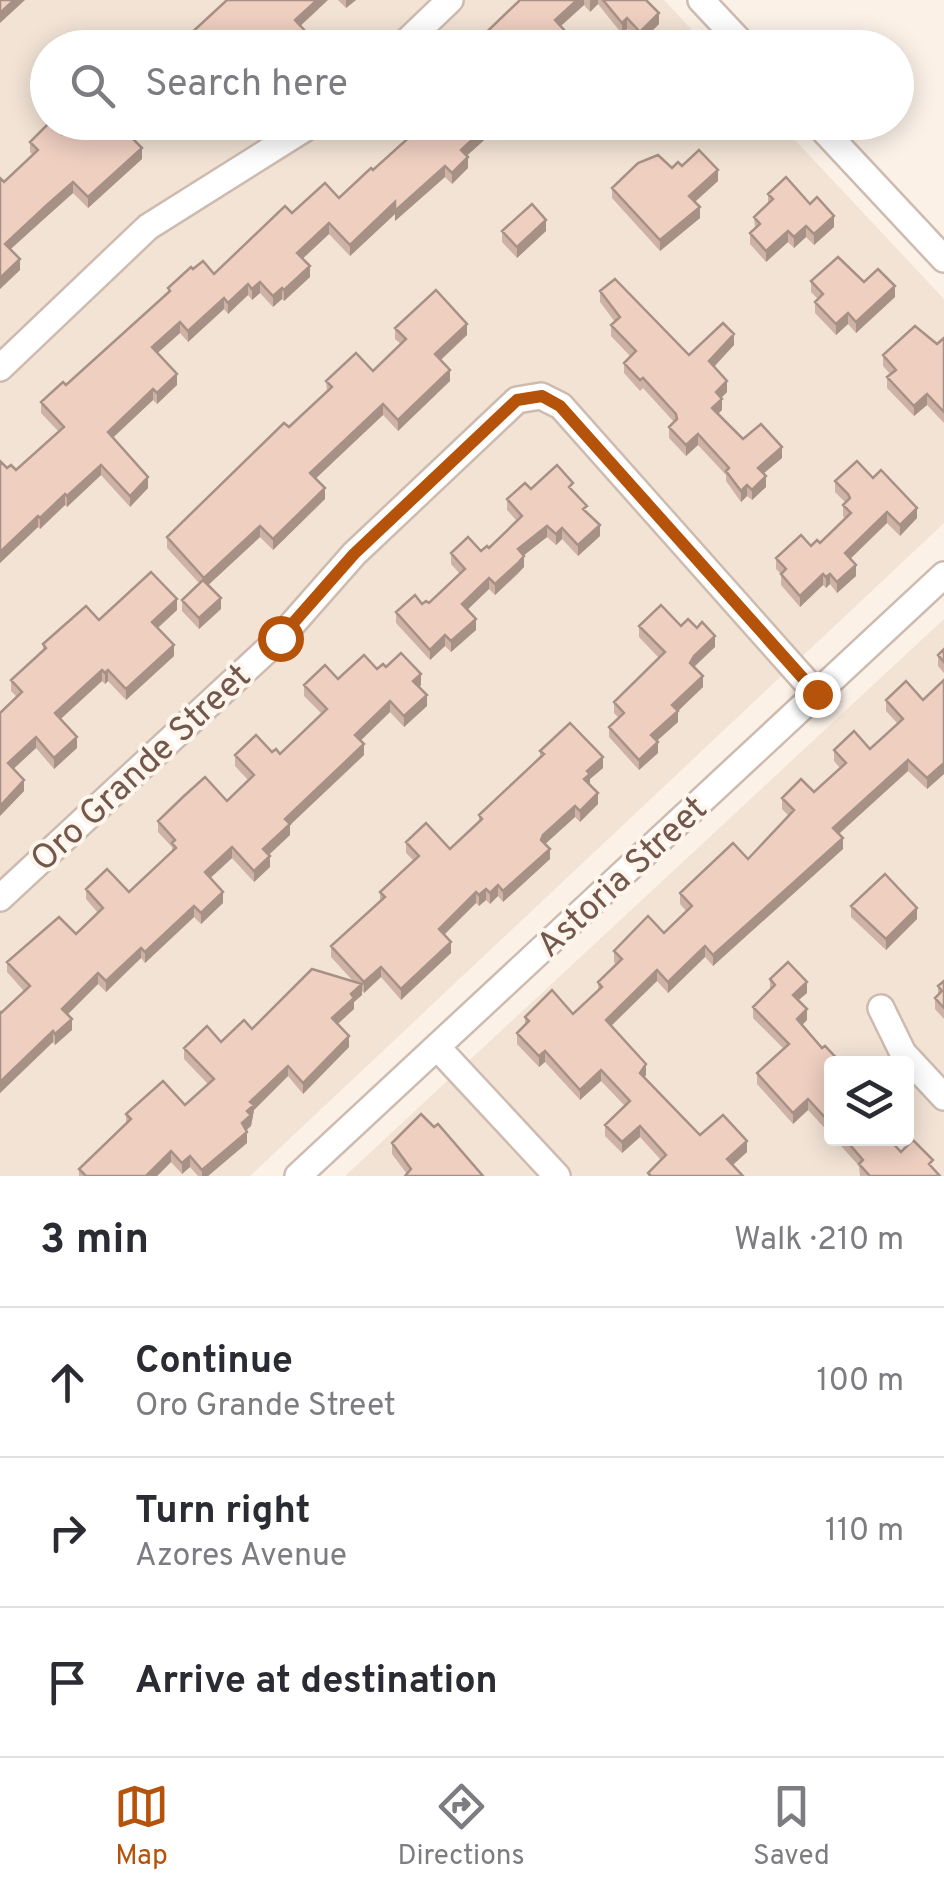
<!DOCTYPE html>
<meta charset="utf-8">
<style>
:root{--surface:#fff;--page:#f2f2f3;--text:#2b2b33;--muted:#7c7c81;--line:#e1e1e2;--accent:#b45309}
body{margin:0;font-family:Overpass,sans-serif;background:var(--page);color:var(--text)}
.controls{position:absolute;right:30px;bottom:30px;display:grid;overflow:hidden;border-radius:10px;box-shadow:0 5px 25px #0003}
.controls button{width:90px;height:90px;display:grid;place-items:center;padding:0;border:0;border-bottom:2px solid var(--line);background:var(--surface);color:var(--text);font:50px sans-serif}
.stop{position:absolute;width:30px;height:30px;margin:-22px;border:8px solid #b45309;border-radius:50%;background:#fff}
.stop.end{background:#b45309;border-color:#fff;box-shadow:0 2px 10px #0008}
.list{margin:0;padding:0;list-style:none}
h2{display:flex;justify-content:space-between;align-items:center;height:130px;margin:0;padding:0 40px;font-size:42px}
h2 small{font-size:32px;font-weight:400;color:var(--muted)}
.list li{display:grid;grid-template-columns:65px 1fr auto;gap:30px;align-items:center;box-sizing:border-box;height:150px;padding:0 40px;border-top:2px solid var(--line)}
.list b{display:block;font-size:38px;white-space:nowrap}
.list p{margin:0;font-size:32px;white-space:nowrap;color:var(--muted)}
.list em{font-size:32px;font-style:normal;color:var(--muted)}
.icon{flex:none;width:55px;height:55px;fill:none;stroke:currentColor;stroke-width:2;stroke-linecap:round;stroke-linejoin:round}
.map{position:relative;flex:none;width:944px;height:1176px;overflow:hidden}
.search{position:absolute;background:var(--surface);box-shadow:0 5px 25px #0003;left:30px;right:30px;top:30px;height:110px;display:flex;align-items:center;gap:25px;box-sizing:border-box;padding:0 35px;border-radius:55px;color:var(--muted);font-size:38px}
.sheet{height:580px;background:var(--surface)}
nav{display:flex;justify-content:space-around;align-items:center;box-sizing:border-box;height:140px;border-top:2px solid var(--line);background:var(--surface);font-size:28px;color:var(--muted)}
nav a{display:grid;justify-items:center;gap:5px}
nav .on{color:var(--accent)}
.map>svg:first-child{display:block}
</style>
<div class="map">
<svg width="944" height="1176" viewBox="0 0 944 1176">
<rect width="100%" height="100%" fill="#fbf1e7"/>
<path fill="#f2e3d5" fill-rule="evenodd" d="M0,0H664L708,47L48,48V122L779,123L944,299V523L250,1176H0Z
M944,619V1176H345ZM832,1064H906V1138H832Z"/>
<g fill="none" stroke-linecap="round" stroke-linejoin="round">
<defs>
<path id="street" d="M701,0L746,48
M400,48L450,0
M816,122L944,259
M0,368L148,227L315,122
M0,898L280,638L354,554L517,400L541,396L561,406L817,694
M881,1008L903,1053L944,1097
M437,1047L557,1176
M298,1176L944,575"/>
</defs>
<use href="#street" stroke="#cebbb0" stroke-width="30"/>
<use href="#street" stroke="#fff" stroke-width="25"/>
</g>
<path fill="#cdb2a5" d="M338,0H356L346,8Z
M520,0H646L659,24L640,43L627,29L622,34L598,4L590,12L584,5L561,26Z
M147,122L131,137L142,159L88,208L73,193L48,215L11,249L20,270L0,289L4,182L33,155L30,152V142L62,134Z
M398,122H517L508,130L502,124L466,156L468,168L452,184L445,177L395,221V214L350,256L329,234L302,259L310,277L284,301L282,299L273,307L260,293L252,300L248,295L228,314L224,309L188,342L180,333L157,353L177,385L157,404L153,400L113,438L148,488L130,507L101,475L67,507L65,505L40,529L38,527L0,563V461L7,468L16,470L59,432L41,413V402L66,385L168,293V288L193,269L214,274L292,213L339,198L373,170L408,138L398,127Z
M682,166L718,181L695,202L700,218L660,251L612,198V188L672,168Z
M768,194L810,204L834,227L814,245L806,237L794,248L788,242L766,262L750,244V233L755,229L754,217L768,204Z
M502,231H546L517,258L502,242Z
M811,281L864,282L895,297L856,333L848,324L836,335L815,313V302L818,299L811,292Z
M600,291L689,355L734,345L714,367L727,392L721,398L722,410L718,414L743,439L782,458L764,473L766,487L752,500L747,496L741,502L726,481V475L698,445L686,456L669,438V427L674,422L643,388L640,391L624,373V363L630,356L611,336V325L615,322L600,302Z
M395,328L467,335L441,360L450,381L398,431L383,415L334,460L316,478L325,499L273,550L260,537L208,585L221,609L199,629L182,611V600L199,583L167,548V537L327,392L326,381L373,371L401,344L395,339Z
M944,338V423L927,405L914,416L887,388V377L891,375L883,366V355L937,344Z
M873,478L917,518L900,536L887,523L850,559L856,576L837,593L830,584L826,588L823,585L800,607L781,585V574L776,569V558L820,543L845,518L843,516V505L845,502L835,492V481Z
M531,489L573,492L600,536L578,556L562,539L556,545L547,537L524,555V567L518,574L495,595L489,589L467,610L476,630L451,652L445,646L430,660L396,623V612L422,604L429,603L460,574L451,564V553L481,551L489,548L517,521L507,510V499Z
M177,610L158,628L174,656L126,700L108,681L105,684L102,681L61,719L77,748L54,769L36,748L14,768L24,791L0,816L17,697L11,691V680L43,651V644L99,620Z
M639,626H681L715,647L694,666L703,687L678,711V722L657,741L658,753L639,770L609,737V727L619,718L614,713V702L659,658L639,637Z
M944,649V673L938,666V655Z
M386,667L421,685L419,687L427,706L404,727L390,712L360,741L364,755L290,825V835L269,855L270,867L254,882L232,858L210,878L223,903L201,924L194,917L145,963L141,958L106,992L98,984L67,1015L72,1030L55,1045L53,1042L0,1093V1012L1,1013L24,991L7,972V962L76,934L98,913L86,899V889L129,892L172,852V847L158,832V821L227,801L248,780L235,766V755L272,752L280,754L322,714L304,696V685L338,679Z
M944,680V774L927,789L908,771L839,834L843,849L713,966L705,957L668,993L657,981L611,1025L646,1075L644,1077L700,1135L747,1152L733,1165L743,1176H648V1173L661,1160L640,1137L622,1153L605,1136V1125L625,1106L601,1081L580,1100L545,1062L539,1067L517,1044V1033L525,1025V1017L573,1014L598,990V982L617,965L614,962V951L664,933L687,912L680,904V893L748,859L789,816L782,809V798L814,792L840,768L834,761V750L870,749L898,724L886,711V700H923Z
M540,751L603,768L590,779V785L598,804L580,822L575,817L545,844L550,859L503,902L498,896L490,904L486,900L479,906L476,903L444,934L451,953L401,1000L381,977L364,993L362,991V995L354,1002V1009L338,1024L349,1047L303,1094L288,1076L254,1110L251,1126L246,1130L247,1143L208,1176H198L190,1167L182,1174L171,1162L157,1176H79V1169L126,1124V1114L185,1105L208,1084L184,1059V1048L221,1042L252,1029L353,981L331,957V946L380,901V892L414,861L406,853V842L450,849L479,822V815L540,757Z
M851,906L917,919L886,950L851,917Z
M770,979L807,993L798,1000L807,1020L802,1025L832,1064V1136L808,1110L793,1124L757,1084V1073L784,1049L753,1018V1007L770,990Z
M944,981V1019L935,1009V998L938,995V986Z
M834,1138H888L901,1152L933,1168L940,1176H860L859,1166Z
M392,1143L483,1176L407,1174L392,1154Z"/>
<path fill="#a79186" d="M14,0H25L0,23V13Z
M317,0H328L295,31V20Z
M346,0H356L346,8Z
M577,0H584V5L555,31V20Z
M590,0H598V4L590,12Z
M659,13V24L640,43V32Z
M627,18V29L622,34V23Z
M307,33V44L303,48H292Z
M136,122H147L126,142V132Z
M491,122L502,124L461,161V150Z
M508,122H517L508,130Z
M142,148V159L88,208V197Z
M468,157V168L452,184V173Z
M445,166V177L395,221V214L350,256V245L395,202Z
M718,170V181L689,207V196Z
M73,182V193L5,254V244Z
M700,207V218L660,251V240Z
M834,216V227L814,245V234Z
M546,220V231L517,258V247Z
M329,223V234L297,264V253Z
M806,226V237L794,248V237Z
M788,231V242L766,262V251Z
M20,259V270L0,289V278Z
M310,266V277L284,301V290Z
M260,282V293L252,300V289Z
M248,284V295L228,314V303Z
M895,286V297L856,333V322Z
M282,288V299L273,307V296Z
M224,298V309L188,342V331Z
M848,313V324L836,335V324Z
M180,322V333L152,358V347Z
M467,324V335L435,365V354Z
M734,334V345L709,372V361Z
M450,370V381L398,431V420Z
M177,374V385L157,404V393Z
M727,381V392L716,403V392Z
M153,389V400L108,442V432Z
M927,394V405L914,416V406Z
M722,399V410L712,419V408Z
M383,404V415L310,484V473Z
M698,434V445L686,456V445Z
M782,447V458L758,478V468Z
M101,465V475L67,507V496Z
M766,476V487L752,500V490Z
M148,477V488L130,507V496Z
M747,485V496L741,502V491Z
M325,488V499L273,550V539Z
M65,494V505L40,529V518Z
M917,508V518L900,536V525Z
M887,512V523L845,564V553Z
M38,516V527L0,563V552Z
M600,525V536L578,556V545Z
M260,526V537L204,589V578Z
M547,526V537L518,560V549Z
M562,528V539L556,545V534Z
M524,556V567L495,595V584Z
M856,565V576L837,593V582Z
M823,574V585L800,607V596Z
M830,574V584L826,588V577Z
M489,578V589L462,615V604Z
M221,598V609L199,629V618Z
M177,599V610L152,633V622Z
M476,619V630L451,652V641Z
M445,635V646L430,660V650Z
M715,636V647L694,667L690,663L694,656Z
M174,645V656L126,700V689Z
M102,670V681L55,724V713Z
M108,670V681L105,684V673Z
M421,674V685L413,692V681Z
M703,676V687L678,711V722L651,746V735L672,705Z
M427,695V706L404,727V716Z
M390,701V712L355,746V735Z
M36,737V748L8,774V763Z
M77,737V748L54,769V758Z
M658,742V753L639,770V760Z
M364,744V755L290,825V835L263,860V849L285,819Z
M603,757V768L590,779V785L584,779L587,771Z
M908,760V771L833,839V828Z
M944,763V774L927,789V778Z
M24,780V791L0,816V806Z
M598,793V804L580,822V811Z
M575,806V817L543,846L541,840L543,835Z
M843,838V849L713,966V955Z
M232,847V858L205,883V872Z
M550,849V859L503,902V891Z
M270,856V867L254,882V871Z
M498,885V896L490,904V893Z
M486,889V900L479,906V895Z
M223,892V903L201,924V913Z
M476,892V903L439,940V929Z
M194,906V917L145,963V952Z
M917,908V919L886,950V939Z
M451,942V953L401,1000V989Z
M705,946V957L668,993V982Z
M141,948V958L106,992V981Z
M381,967V977L364,993V982Z
M657,970V981L606,1031V1020Z
M98,973V984L62,1020V1009Z
M807,982V993L793,1005V995Z
M362,984V995L354,1002V1009L332,1029V1018L351,994Z
M807,1009V1020L797,1030V1019Z
M72,1019V1030L55,1045V1034Z
M53,1031V1042L0,1093V1082Z
M349,1036V1047L303,1094V1083Z
M545,1051V1062L539,1067V1056Z
M646,1064V1075L640,1083V1073Z
M288,1066V1076L254,1110L251,1126L242,1134V1123L250,1102Z
M601,1070V1081L580,1100V1090Z
M808,1099V1110L793,1124V1113Z
M640,1126V1137L622,1153V1142Z
M247,1132V1143L208,1176H202V1170Z
M747,1141V1152L727,1170V1159Z
M171,1151V1162L157,1176H146Z
M190,1156V1167L182,1174V1163Z"/>
<path fill="#eecfc0" stroke="#a79186" stroke-width="2.5" d="M0,0H14L0,13Z
M227,0H317L295,20L307,33L292,48H175Z
M520,0H577L555,20L581,48H470Z
M603,0H646L659,13L640,32L627,18L622,23Z
M50,122L62,134L74,122H136L126,132L142,148L88,197L73,182L48,204L5,244L20,259L0,278V178L4,182L38,150L30,142Z
M404,122H491L461,150L468,157L452,173L445,166L395,211V202L350,245L329,223L297,253L310,266L284,290L282,288L273,296L260,282L252,289L248,284L228,303L224,298L188,331L180,322L152,347L177,374L157,393L153,389L108,432L148,477L130,496L101,465L67,496L65,494L40,518L38,516L0,552V461L7,468L11,465L16,470L64,427L41,402L63,382L66,385L170,291L168,288L191,267L193,269L203,261L214,274L285,206L292,213L325,183L339,198L371,168L373,170L414,133Z
M699,150L718,170L689,196L700,207L660,240L612,188L638,163L658,155L672,168L678,162L682,166Z
M786,177L810,204L817,197L834,216L814,234L806,226L794,237L788,231L766,251L750,233L760,224L754,217L773,199L768,194Z
M532,204L546,220L517,247L502,231Z
M838,257L864,282L878,269L895,286L856,322L848,313L836,324L815,302L823,294L811,281Z
M615,279L689,355L723,323L734,334L709,361L727,381L716,392L722,399L712,408L743,439L761,424L782,447L758,468L766,476L752,490L747,485L741,491L726,471L729,468L698,434L686,445L669,427L677,419L676,414L643,378L640,380L624,363L636,351L611,325L620,317L600,291Z
M436,290L467,324L435,354L450,370L398,420L383,404L310,473L325,488L273,539L260,526L204,578L167,537L284,423L289,427L332,387L326,381L356,353L373,371L406,339L395,328Z
M915,326L937,344L944,338V412L927,394L914,406L887,377L896,370L883,355Z
M857,461L873,478L881,470L917,508L900,525L887,512L845,553L856,565L837,582L830,574L826,577L823,574L800,596L781,574L786,569L776,558L801,535L811,546L817,540L820,543L851,513L843,505L850,498L848,494L835,481Z
M557,465L573,483L569,487L587,506L583,509L600,525L578,545L562,528L556,534L547,526L518,549L524,556L518,563L495,584L489,578L462,604L476,619L451,641L445,635L430,650L396,612L415,595L422,604L426,601L429,603L465,569L451,553L468,537L481,551L487,546L489,548L522,516L507,499L525,483L531,489Z
M151,572L177,599L152,622L174,645L126,689L108,670L105,673L102,670L55,713L77,737L54,758L36,737L8,763L24,780L0,806V713L22,692L11,680L46,648L43,644L86,606L99,620Z
M203,580L221,598L199,618L182,600Z
M661,605L681,626L688,619L697,628L702,622L715,636L694,656L690,663L703,676L672,705L678,711L651,735L658,742L639,760L609,727L624,713L614,702L665,652L639,626Z
M944,649V662L938,655Z
M401,653L421,674L413,681L427,695L404,716L390,701L355,735L364,744L285,819L290,824L263,849L270,856L254,871L232,847L205,872L223,892L201,913L194,906L145,952L141,948L106,981L98,973L62,1009L72,1019L55,1034L53,1031L0,1082V1012L1,1013L30,986L7,962L59,917L76,934L103,908L86,889L107,869L129,892L176,848L172,843L175,840L158,821L184,796L205,777L227,801L254,775L235,755L256,735L272,752L276,749L280,754L327,709L304,685L325,665L338,679L364,655L377,669L383,664L386,667Z
M944,680V763L927,778L908,760L833,828L843,838L713,955L705,946L668,982L657,970L606,1020L646,1064L640,1073L700,1135L723,1115L747,1141L727,1159L743,1176H651L648,1173L666,1155L640,1126L622,1142L605,1125L630,1101L601,1070L580,1090L545,1051L539,1056L517,1033L529,1021L525,1017L552,990L573,1014L602,987L598,982L622,959L614,951L648,916L664,933L692,906L680,893L733,843L748,859L794,810L782,798L801,779L814,792L846,763L834,750L854,731L870,749L903,719L886,700L906,681L923,700Z
M570,723L603,757L587,771L590,774L584,779L598,793L580,811L575,806L543,835L541,840L550,849L503,891L498,885L490,893L486,889L479,895L476,892L439,929L451,942L401,989L381,967L364,982L331,946L385,897L380,892L419,856L406,842L426,823L450,849L482,819L479,815L544,754L540,751Z
M885,874L917,908L886,939L851,906Z
M788,962L807,982L793,995L807,1009L797,1019L822,1048L825,1046L842,1064H832V1125L808,1099L793,1113L757,1073L789,1044L753,1007L775,985L770,979Z
M312,969L362,984L351,994L354,998L332,1018L349,1036L303,1083L288,1066L250,1102L254,1105L247,1111L251,1115L242,1123L247,1132L202,1170L190,1156L182,1163L171,1151L146,1176H86L79,1169L131,1119L126,1114L163,1081L185,1105L214,1079L184,1048L207,1026L221,1042L244,1020L252,1029Z
M944,981V1008L935,998L942,991L938,986Z
M421,1114L434,1127L438,1124L483,1176H405L411,1169L392,1143Z
M844,1138H888L901,1152L913,1140L933,1160L929,1164L940,1176H870L859,1164L863,1160Z"/>
<g fill="none" stroke-linecap="round" stroke-linejoin="round">
<path stroke="#b45309" stroke-width="12" d="M280,638L354,554L517,400L542,396L560,406L817,694"/>
</g>
<g text-anchor="middle" stroke-width="8" stroke-linejoin="round" paint-order="stroke">
<g font-size="35" fill="#72574d" stroke="#fef5ed">
<text transform="translate(140 767) rotate(-43)" y="12">Oro Grande Street</text>
<text transform="translate(621 876) rotate(-43)" y="12">Astoria Street</text>
</g>
</g>
</svg>
<div class="controls">
<button><svg class="icon" aria-label="layers" viewBox="0 0 24 24"><path d="M12 4l9 5-9 5-9-5zM3 14l9 5 9-5"/></svg></button>
</div>
<div class="stop" style="left:280px;top:638px"></div>
<div class="stop end" style="left:817px;top:694px"></div>
<div class="search"><svg class="icon" aria-label="search" viewBox="0 0 24 24"><circle cx="10" cy="10" r="6"/><path d="M15 15l6 6"/></svg>Search here</div>
</div>
<section class="sheet">
<h2>3 min<small>Walk · 210 m</small></h2>
<ul class="list">
<li><svg class="icon" aria-label="ahead" viewBox="0 0 24 24"><path d="M12 20V5M6 11l6-6 6 6"/></svg><div><b>Continue</b><p>Oro Grande Street</p></div><em>100 m</em></li>
<li><svg class="icon" aria-label="right" viewBox="0 0 24 24"><path d="M7 20v-9h11M14 6l5 5-5 5"/></svg><div><b>Turn right</b><p>Azores Avenue</p></div><em>110 m</em></li>
<li><svg class="icon" aria-label="arrive" viewBox="0 0 24 24"><path d="M6 21V4h12l-3 4 3 4H6"/></svg><div><b>Arrive at destination</b></div></li>
</ul>
</section>
<nav>
<a class="on"><svg class="icon" aria-label="map" viewBox="0 0 24 24"><path d="M3 6l6-2 6 2 6-2v14l-6 2-6-2-6 2zM9 4v14M15 6v14"/></svg>Map</a>
<a><svg class="icon" aria-label="directions" viewBox="0 0 24 24"><path d="M12 3l9 9-9 9-9-9zM9 14v-3h6M13 9l2 2-2 2"/></svg>Directions</a>
<a><svg class="icon" aria-label="saved" viewBox="0 0 24 24"><path d="M7 4h10v16l-5-4-5 4z"/></svg>Saved</a>
</nav>
